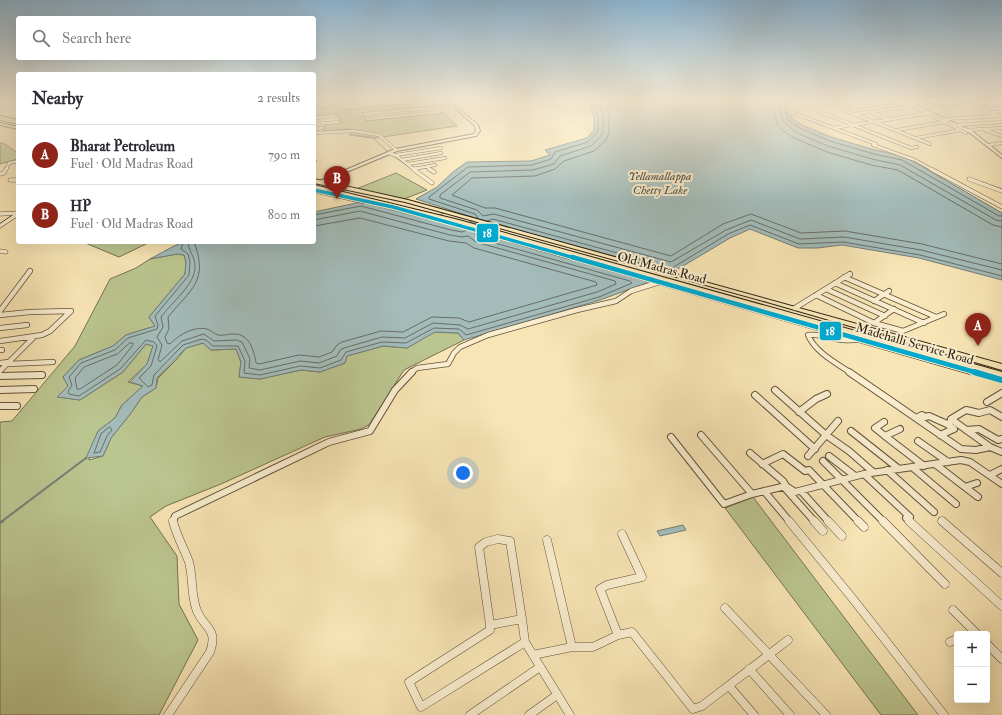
<!DOCTYPE html>
<meta charset="utf-8">
<style>
:root{--surface:#fff;--page:#f7f7f7;--text:#2b2b33;--muted:#7c7c81;--line:#e1e1e2;--accent:#8f2418}
body{margin:0;font-family:"IM FELL Double Pica",serif;background:var(--page);color:var(--text)}
.controls{position:absolute;right:12px;bottom:12px;display:grid;overflow:hidden;border-radius:4px;box-shadow:0 4px 16px #0002}
.controls button{width:36px;height:36px;display:grid;place-items:center;padding:0;border:0;border-bottom:1px solid var(--line);background:var(--surface);color:var(--text);font:20px sans-serif}
.you{position:absolute;left:463px;top:473px;width:14px;height:14px;margin:-10px;border:3px solid #fff;border-radius:50%;background:#1a73e8;box-shadow:0 0 0 6px #1a73e833}
.badge{display:grid;place-items:center;width:26px;height:26px;border-radius:50%;background:var(--accent);color:#fff;font-size:13px;font-weight:700}
.pin{position:absolute;translate:-50% -33px;filter:drop-shadow(0 1px 2px #0008)}
.pin::after{content:'';position:absolute;top:21px;width:14px;height:12px;background:inherit;clip-path:polygon(0 0,100% 0,50% 100%)}
.list{margin:0;padding:0;list-style:none}
h2{display:flex;justify-content:space-between;align-items:center;height:52px;margin:0;padding:0 16px;font-size:17px}
h2 small{font-size:13px;font-weight:400;color:var(--muted)}
.list li{display:grid;grid-template-columns:26px 1fr auto;gap:12px;align-items:center;box-sizing:border-box;height:60px;padding:0 16px;border-top:1px solid var(--line)}
.list b{display:block;font-size:15px;white-space:nowrap}
.list p{margin:0;font-size:13px;white-space:nowrap;color:var(--muted)}
.list em{font-size:13px;font-style:normal;color:var(--muted)}
.icon{flex:none;width:22px;height:22px;fill:none;stroke:currentColor;stroke-width:2;stroke-linecap:round;stroke-linejoin:round}
.map{position:relative;flex:none;width:1002px;height:715px;overflow:hidden}
.search{position:absolute;background:var(--surface);box-shadow:0 4px 16px #0002;left:16px;top:16px;width:300px;height:44px;display:flex;align-items:center;gap:10px;box-sizing:border-box;padding:0 14px;border-radius:4px;color:var(--muted);font-size:15px}
.panel{position:absolute;background:var(--surface);box-shadow:0 4px 16px #0002;left:16px;top:72px;width:300px;height:172px;border-radius:4px}
.map>svg:first-child{display:block}
</style>
<div class="map">
<svg width="1002" height="715" viewBox="0 0 1002 715">
<rect width="100%" height="100%" fill="#f8e5b5"/>
<filter id="stains"><feTurbulence type="fractalNoise" baseFrequency=".005" numOctaves="4"/><feColorMatrix values="0 0 0 0 .2 0 0 0 0 .09 0 0 0 0 .02 0 0 0 .5 -.17"/></filter>
<radialGradient id="worn" r=".72"><stop offset=".6" stop-color="#630" stop-opacity="0"/><stop offset="1" stop-color="#630" stop-opacity=".3"/></radialGradient>
<path fill="#bbc58f" stroke="#747352" d="M432,101L436,106L361,113L365,116L366,121L444,113L457,126L376,138L350,135L351,129L324,131L325,124L342,122L335,114L314,116V108L336,106L342,110Z
M0,143H3L18,153V159L0,164Z
M396,173L427,190L404,199L356,189Z
M83,242H150L119,257Z
M177,254L184,255L186,262L185,274L149,317L155,326L126,335L113,346L79,360L63,377L68,386L58,397L80,400L123,372L146,344L153,346L147,364L128,382L143,386L122,405L115,418L98,431L89,460L103,456L111,438L131,413L142,397L156,388L158,378L177,359L186,348L203,343L211,350L236,349L241,362L239,377L260,379L301,370L320,372L345,363L347,356L383,346L407,348L434,332L458,333L464,340L404,370L369,425L361,429L325,437L221,484L166,506L150,517L177,556L179,604L198,640L159,715H0V422L12,421L75,346L110,279L136,268L150,259Z
M753,497L918,715H881L725,508Z"/>
<path fill="#a3bcba" stroke="#747e78" d="M587,101H791L788,106L792,118L802,125L831,137L875,150L904,156L1002,213V280L919,258L842,245L817,248H798L750,229L730,238L673,272L491,223L477,233L649,282L600,300L464,340L458,333L435,332L407,348L383,346L347,356L345,363L320,372L301,370L260,379L239,377L241,362L236,349L211,350L203,343L186,348L157,378L156,388L142,397L131,413L111,438L103,456L86,458L98,431L115,418L122,405L143,386L130,382L147,364L153,346L146,344L123,372L80,400L57,397L68,386L63,377L79,360L113,346L126,335L155,326L149,317L185,274L186,262L184,255L177,254L150,259L174,246L184,242H314V212L361,202L462,228L475,218L416,199L437,187L453,172L467,162L531,161L550,155L545,150L587,138L594,130V117Z
M683,525L686,530L660,536L657,531Z"/>
<g fill="none" stroke-linecap="round" stroke-linejoin="round">
<path stroke="#686e67" stroke-width="1" d="M597,101L603,115V131L601,136L591,146L560,156L554,164L533,170L470,172L440,195V198L477,210L483,216L494,214L671,262L726,230L751,220L800,239L844,237L921,250L1002,270
M604,101L609,114V133L606,140L594,151L564,161L555,169L535,176L472,178L452,195L485,208H495L671,256L723,224L751,214L801,233L845,231L922,244L1002,264
M774,101L773,110L778,125L782,130L794,138L827,152L871,165L898,170L993,225L1002,227
M780,101L779,108L784,122L797,133L828,146L872,159L900,165L996,220L1002,221
M786,101L784,107L789,121L800,128L830,141L874,154L902,160L999,216H1002
M314,215L361,206L451,230L462,232L467,230
M478,218L475,214L429,199V197L468,167L532,165L551,159L555,152L588,142L598,131V116L592,101
M487,221L493,219L672,268L728,234L750,225L799,244L843,242L920,255L1002,276
M183,242L181,249L188,254L190,262L189,275L155,316L158,325L157,329L128,338L115,350L81,363L69,377L72,385L68,392L69,394L79,396L120,369L146,340L154,342L157,346L151,366L139,378L148,387L152,385L154,375L183,345L202,339L206,340L213,346H238L245,361L244,373L260,375L300,366L320,368L341,360L346,352L382,342L406,343L434,328L459,329L466,335L599,297L632,283L630,281L477,238L474,232
M188,242C188,250 195,257 195,266C196,284 171,303 161,317L163,327L157,337L162,345L158,360L160,362L182,341L204,334L214,341L236,340L242,342L250,359L249,368L260,370L300,361L319,363L337,356L340,350L344,348L382,337L405,338L433,323L460,325L468,329L597,292L616,284L615,281L476,242L468,236L462,237L450,235L360,211L314,220
M194,242C209,281 191,289 168,317L169,329L165,337L167,343L170,344C179,335 193,326 207,329C211,330 214,334 218,335C223,336 228,334 233,334C249,333 254,350 256,363L259,364L299,355L319,357L332,352L337,345L342,342L381,331L403,332L432,317L459,318L469,322L597,285L596,282L474,248L466,243L449,241L360,218L314,226
M130,343H133V345L117,365L80,389H77L75,378L84,367L117,354Z
M110,427L112,430L107,436L100,452L94,453L101,434Z"/>
<path stroke="#747e78" stroke-width="1" d="M351,135L373,138L389,153
M392,155L412,169
M437,216L446,212"/>
<path stroke="#747e78" stroke-width="2" d="M1,522L86,458"/>
<path stroke="#747e78" stroke-width="2.5" d="M0,523L3,521"/>
<defs>
<path id="minor-far4" d="M861,101L831,105L930,144
M902,101L966,133
M314,103L321,101
M910,103L952,101
M831,105L822,102L803,105L911,148L917,147
M972,105L997,116
M921,108L1002,103
M842,109L902,101
M983,109L1002,108
M788,111L876,144
M869,112L888,119
M992,112H1002
M364,114L453,106
M854,114L913,106
M314,118L334,116
M367,119L439,112L436,108
M944,119L999,116
M314,124L339,122
M955,125L1002,122
M833,128L931,113
M314,129L322,128
M982,129L1002,136
M897,130L945,122
M966,130L1002,128
M314,133L353,131L379,135L396,150
M916,138L961,130
M873,145L915,160L933,170
M989,145L1002,143
M389,153L397,156L415,170
M396,155L441,148
M402,160L441,153
M314,163L315,161
M408,164L445,158
M427,167L431,170
M414,169L435,165
M6,170L9,163L18,161"/>
<path id="minor-far3" d="M413,169L432,183
M414,169H416
M429,169L434,172
M931,169L1002,207
M0,174L4,173L6,169
M969,179L1002,191
M10,180H18
M0,214L18,213
M0,251L6,252"/>
<path id="minor-far2" d="M844,277L936,317
M835,283L924,323
M826,289L885,316
M816,295L874,323L903,331L944,314
M874,301L889,291
M795,308L850,274
M0,311L30,271
M0,315L30,312L71,311L50,331L42,335L0,341
M874,323L894,309
M0,328L27,325
M0,350H2
M0,363L9,362
M8,364L53,362
M0,371L34,337
M410,373L417,368L448,364L454,353L460,347L488,335L577,310L616,301L631,291L660,282
M851,373C836,363 815,352 808,335C826,333 838,344 859,339"/>
<path id="minor-far1" d="M849,372L961,449L976,450L990,447
M0,376L42,375
M0,390L34,389
M775,390L826,435L849,451L873,472
M755,395L815,449
M987,402L1002,393
M0,406H17
M799,412L816,399L827,394
M1002,417L990,410L979,413L966,410L951,419L990,447L1002,452
M916,418L922,415L925,417L929,416L947,424
M884,422L875,428L885,436
M900,429L885,436L924,466
M966,430L979,429L998,440L1002,439
M851,431L899,469
M701,435L752,494
M940,435L954,429L947,424L949,423
M671,437L724,504L752,494L786,486
M918,441L948,462
M750,453L783,481L786,486L795,492L864,474L961,460L970,462L1002,484
M808,456L838,421
M829,456L855,476
M823,461L884,522
M762,464L783,454L805,471L809,470L859,522
M935,464L978,497
M912,467L956,504
M887,470L934,512
M864,474L910,517L906,518L910,522
M990,475L1002,469
M784,487L815,522
M965,487L977,483
M764,491L790,522
M801,491L829,522
M942,521L943,522
M173,522L175,516L329,442L370,431L395,390L412,372"/>
<path id="minor" d="M789,521L853,599L944,715
M814,521L823,531
M828,521L842,536
M858,521L864,527
M883,521L945,584
M909,521L1002,606
M942,521L1002,573
M622,534L642,577L607,585L600,589L618,635L632,632L693,709L702,706L788,640
M498,539L510,541L522,619L490,625L479,547L486,542Z
M547,540L572,647
M725,608L826,715
M953,610L977,634
M522,619L525,642L570,715
M490,625V630L409,682L421,707L525,642
M950,642L957,639
M987,644L1002,659
M533,655L572,647H593L618,635
M749,669L790,715
M729,686L754,715
M168,715L210,652C219,627 202,628 196,608C191,593 193,577 189,562C184,548 176,535 173,521
M470,715L540,667
M529,715L557,695"/>
<path id="tertiary" d="M447,101H449L478,125L480,131L476,136L397,151L320,183L317,182L395,149L474,134L476,131L475,126Z
M904,101H907L972,131L1002,155V158L970,133Z"/>
<path id="secondary" d="M16,213H18V216L0,228V224Z"/>
<path id="primary" d="M0,116L18,120V122L0,118Z
M0,123L18,127V129L0,125Z
M314,179L408,200L1002,364V370L767,302L405,202L314,183Z
M314,188L364,199L367,201L364,203L314,192Z
M401,208H405L1002,377V383L401,210Z"/>
<path id="trunk" d="M0,118L18,122V124L0,120Z
M314,185L459,220L1002,372V378L455,222L314,189Z"/>
</defs>
<use href="#minor-far4" stroke="#60523c" stroke-width="3.5"/>
<use href="#minor-far3" stroke="#60523c" stroke-width="4.5"/>
<use href="#minor-far2" stroke="#60523c" stroke-width="6"/>
<use href="#minor-far1" stroke="#60523c" stroke-width="8"/>
<use href="#minor" stroke="#60523c" stroke-width="9"/>
<use href="#tertiary" stroke="#60523c" stroke-width="2"/>
<use href="#secondary" stroke="#2d2114" stroke-width="1"/>
<use href="#primary" stroke="#2d2114" stroke-width="2"/>
<use href="#trunk" stroke="#2d2114" stroke-width="2"/>
<use href="#minor-far4" stroke="#faeecf" stroke-width="2.5"/>
<use href="#minor-far3" stroke="#faeecf" stroke-width="3.5"/>
<use href="#minor-far2" stroke="#faeecf" stroke-width="4.5"/>
<use href="#minor-far1" stroke="#faeecf" stroke-width="6"/>
<use href="#minor" stroke="#faeecf" stroke-width="8"/>
<use href="#tertiary" fill="#faeecf" fill-rule="evenodd"/>
<use href="#secondary" fill="#faeecf" fill-rule="evenodd"/>
<use href="#primary" fill="#f8e5b5" fill-rule="evenodd"/>
<use href="#trunk" fill="#f8e5b5" fill-rule="evenodd"/>
<defs>
<path id="bus-1-far2" d="M314,190L393,207L575,258"/>
<path id="bus-1-far1" d="M572,257L978,373"/>
<path id="bus-1" d="M974,372L1002,380"/>
</defs>
<use href="#bus-1-far2" stroke="#faeecf" stroke-width="5.5"/>
<use href="#bus-1-far1" stroke="#faeecf" stroke-width="7"/>
<use href="#bus-1" stroke="#faeecf" stroke-width="9"/>
<use href="#bus-1-far2" stroke="#00a9ce" stroke-width="3.5"/>
<use href="#bus-1-far1" stroke="#00a9ce" stroke-width="4.5"/>
<use href="#bus-1" stroke="#00a9ce" stroke-width="6"/>
</g>
<linearGradient id="sky" x2="0" y2="1"><stop stop-color="#8cb7d6"/><stop offset="0.5" stop-color="#fcf3de"/><stop offset="1" stop-color="#fcf3de" stop-opacity="0"/></linearGradient>
<rect width="1002" height="201" fill="url(#sky)"/>
<g text-anchor="middle" stroke-width="4" stroke-linejoin="round" paint-order="stroke">
<g font-size="12" font-style="italic" fill="#505046" stroke="#faeecf">
<text x="660" y="180">Yellamallappa<tspan x="660" dy="14">Chetty Lake</tspan></text>
</g>
<g font-size="13" fill="#2d2114" stroke="#faeecf">
<text transform="translate(662 267) rotate(15)" y="5">Old Madras Road</text>
<text transform="translate(915 343) rotate(16)" y="5">Madehalli Service Road</text>
</g>
</g>
<g stroke="#faeecf" stroke-width="1.5">
<rect x="476" y="223" width="23" height="20" rx="4" fill="#00a9ce"/>
<rect x="819" y="321" width="23" height="20" rx="4" fill="#00a9ce"/>
</g>
<g font-size="11" text-anchor="middle" font-weight="bold" fill="#fff">
<text x="487" y="237">18</text>
<text x="830" y="335">18</text>
</g>
<rect width="100%" height="100%" filter="url(#stains)"/>
<rect width="100%" height="100%" fill="url(#worn)"/>
</svg>
<div class="controls">
<button>+</button>
<button>−</button>
</div>
<div class="you"></div>
<div class="pin badge" style="left:978px;top:346px">A</div>
<div class="pin badge" style="left:337px;top:199px">B</div>
<div class="search"><svg class="icon" aria-label="search" viewBox="0 0 24 24"><circle cx="10" cy="10" r="6"/><path d="M15 15l6 6"/></svg>Search here</div>
<section class="panel">
<h2>Nearby<small>2 results</small></h2>
<ul class="list">
<li><span class="badge">A</span><div><b>Bharat Petroleum</b><p>Fuel · Old Madras Road</p></div><em>790 m</em></li>
<li><span class="badge">B</span><div><b>HP</b><p>Fuel · Old Madras Road</p></div><em>800 m</em></li>
</ul>
</section>
</div>
